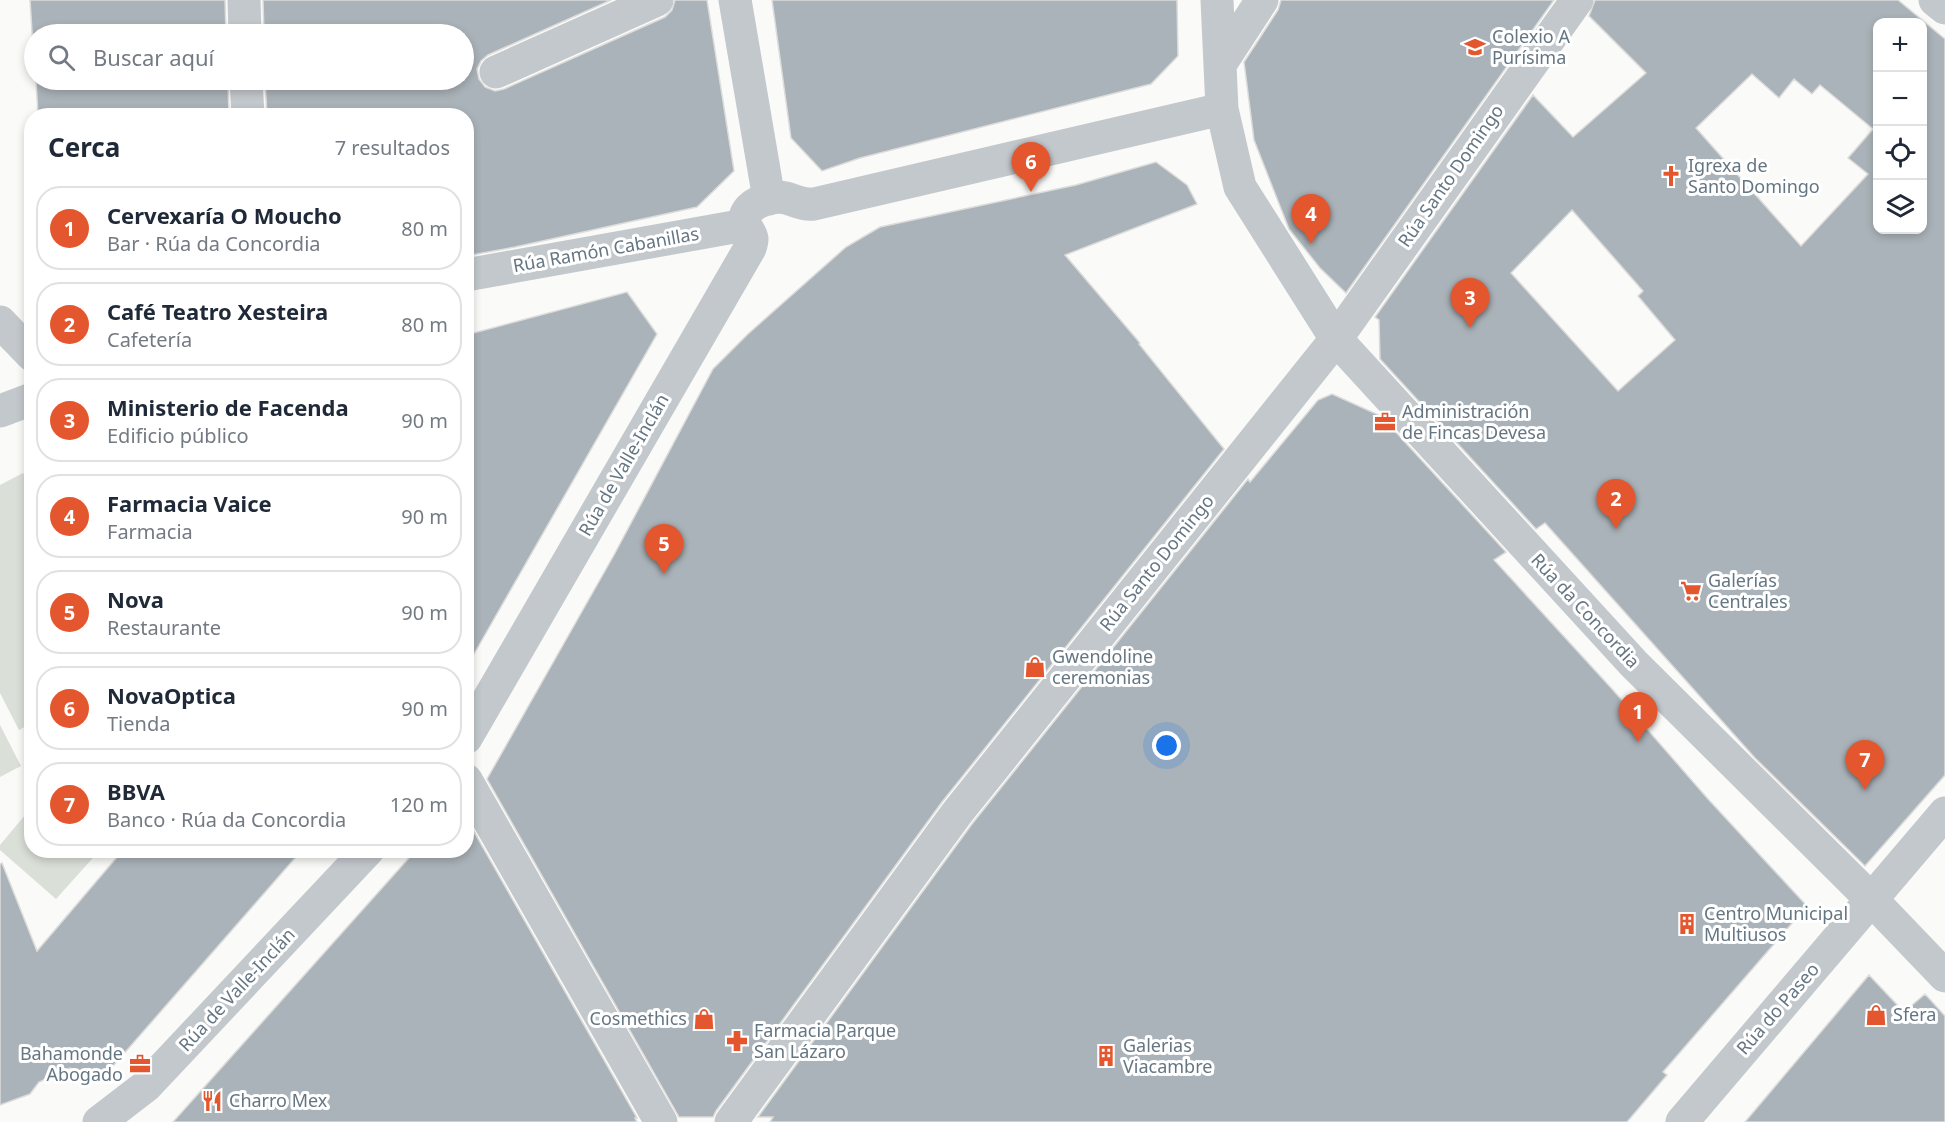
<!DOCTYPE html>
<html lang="es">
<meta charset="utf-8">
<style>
:root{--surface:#fff;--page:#f2f2f3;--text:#1f2937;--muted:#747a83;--line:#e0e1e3;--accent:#e4572e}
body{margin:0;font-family:"Noto Sans",sans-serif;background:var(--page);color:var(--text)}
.controls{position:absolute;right:18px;top:18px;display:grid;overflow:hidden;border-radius:12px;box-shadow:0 3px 9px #0003}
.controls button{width:54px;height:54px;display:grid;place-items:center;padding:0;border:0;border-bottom:2px solid var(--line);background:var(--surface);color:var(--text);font:30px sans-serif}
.you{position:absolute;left:1167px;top:746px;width:21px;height:21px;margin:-15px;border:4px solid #fff;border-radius:50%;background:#1a73e8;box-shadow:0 0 0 9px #1a73e833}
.badge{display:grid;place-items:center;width:39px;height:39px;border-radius:50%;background:var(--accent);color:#fff;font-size:20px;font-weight:700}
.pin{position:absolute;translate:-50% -50px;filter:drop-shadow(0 2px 3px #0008)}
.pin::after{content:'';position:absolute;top:32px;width:21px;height:18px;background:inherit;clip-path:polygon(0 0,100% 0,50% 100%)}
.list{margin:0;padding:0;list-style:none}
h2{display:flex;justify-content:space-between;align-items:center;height:78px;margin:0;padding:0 24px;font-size:26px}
h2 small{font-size:20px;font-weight:400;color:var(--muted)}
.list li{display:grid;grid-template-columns:39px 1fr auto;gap:18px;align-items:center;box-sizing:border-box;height:84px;margin:0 12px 12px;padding:0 12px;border:2px solid var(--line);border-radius:24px}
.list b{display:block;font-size:22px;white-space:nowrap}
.list p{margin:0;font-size:20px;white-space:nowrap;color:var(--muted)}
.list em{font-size:20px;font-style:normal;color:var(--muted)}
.icon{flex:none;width:33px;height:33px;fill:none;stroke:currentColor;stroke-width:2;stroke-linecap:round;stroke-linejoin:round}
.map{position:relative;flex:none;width:1945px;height:1122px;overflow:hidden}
.search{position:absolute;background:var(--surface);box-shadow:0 3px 9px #0003;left:24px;top:24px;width:450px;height:66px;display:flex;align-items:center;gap:15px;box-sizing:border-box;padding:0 21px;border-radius:33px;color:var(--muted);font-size:22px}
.panel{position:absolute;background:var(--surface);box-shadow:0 3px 9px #0003;left:24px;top:108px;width:450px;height:750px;border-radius:24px}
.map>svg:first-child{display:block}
</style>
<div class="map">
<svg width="1945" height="1122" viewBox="0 0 1945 1122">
<rect width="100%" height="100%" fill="#fafaf8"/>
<path fill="#dadfd7" d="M23,473L32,489V723L19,730L0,693V485Z
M0,725L21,766L0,777Z
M31,808L32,850L99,851L56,899L0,850V845Z"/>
<path fill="#aab3b9" stroke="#dcdcda" stroke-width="1.5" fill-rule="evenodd" d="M30,0H225L226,34H34V62Z
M263,0H611L488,55L481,61L477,69L479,79L485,87L495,91L504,89L665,17L672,10L675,0H707L734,171L697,207L515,247L466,256V116H267L265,80H464V34H264Z
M772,0H1177L1178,56L1151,84L860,158L822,171L791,138Z
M1281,0H1554L1346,293L1320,268L1289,229L1254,140L1244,62L1278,10Z
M1595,0H1898L1945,39V775L1865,866L1755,758L1545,523L1536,529L1380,359L1379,320L1375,317L1533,95L1573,137L1646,73L1589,16ZM1878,22H1923V230H1878ZM1752,74L1779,98L1794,79L1812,94L1820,85L1873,129L1848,158L1868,174L1801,246L1696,128ZM1572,210L1643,291L1638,296L1675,340L1618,391L1511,273Z
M36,80H228L229,116H38Z
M1156,162L1187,185L1197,204L1065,255L1140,343L1139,344L1224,449L942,802L716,1111L713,1117H679L487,779L614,555L713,369L748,334L846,247L880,227L1076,185Z
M627,292L657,334L466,668V335Z
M1332,394L1381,416L1506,552L1494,560L1613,690L1708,799L1807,906L1663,1072L1667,1075L1627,1122H770L773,1117H758L972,824L1248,479L1250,482L1318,400Z
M466,822L469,823L637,1118H635L637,1122H173L416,850H466Z
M123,850H302L114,1065L104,1072L95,1075L87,1074L70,1068L39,1082L30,1094L0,1105V864L2,863L37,951Z
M1869,975L1904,1012L1925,994L1945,1016V1122H1745Z"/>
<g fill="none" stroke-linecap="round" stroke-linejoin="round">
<path stroke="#c3c8cc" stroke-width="33" d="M244,0L245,34
M735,0L769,199
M1217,0L1222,109L1240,187L1336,339L1634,664L1872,900L1945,976
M1935,0L1945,8
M1221,63L1262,0
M496,72L657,0
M246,80L248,116
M466,275L745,225
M0,322L32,355
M0,411L32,399
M466,738L750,248C751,245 752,242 752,239C751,231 742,226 745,217C749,202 773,195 786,198C796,201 803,205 814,204L1222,109
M466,780L661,1122
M99,1122L146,1086L368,850
M731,1122L957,813L1336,339L1577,0
M1682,1122L1945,813"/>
</g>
<defs>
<symbol id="school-bare" viewBox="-9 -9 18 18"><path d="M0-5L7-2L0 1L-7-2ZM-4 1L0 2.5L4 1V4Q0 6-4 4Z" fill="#e4572e" stroke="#fff" stroke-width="2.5" paint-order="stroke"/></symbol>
<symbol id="church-bare" viewBox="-9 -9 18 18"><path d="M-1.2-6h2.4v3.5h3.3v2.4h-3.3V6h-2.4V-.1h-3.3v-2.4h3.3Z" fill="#e4572e" stroke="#fff" stroke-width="2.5" paint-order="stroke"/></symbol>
<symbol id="office-bare" viewBox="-9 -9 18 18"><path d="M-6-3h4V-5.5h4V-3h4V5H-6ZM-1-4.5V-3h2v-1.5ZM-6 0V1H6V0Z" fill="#e4572e" stroke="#fff" stroke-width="2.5" paint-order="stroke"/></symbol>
<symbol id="supermarket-bare" viewBox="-9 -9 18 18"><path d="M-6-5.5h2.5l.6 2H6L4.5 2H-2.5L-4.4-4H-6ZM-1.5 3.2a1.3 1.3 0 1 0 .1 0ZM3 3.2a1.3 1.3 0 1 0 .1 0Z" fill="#e4572e" stroke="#fff" stroke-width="2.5" paint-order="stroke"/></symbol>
<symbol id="shop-bare" viewBox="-9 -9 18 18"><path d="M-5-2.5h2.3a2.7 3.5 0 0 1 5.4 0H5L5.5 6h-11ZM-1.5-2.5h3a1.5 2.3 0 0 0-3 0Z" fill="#e4572e" stroke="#fff" stroke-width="2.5" paint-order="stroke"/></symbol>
<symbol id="building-bare" viewBox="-9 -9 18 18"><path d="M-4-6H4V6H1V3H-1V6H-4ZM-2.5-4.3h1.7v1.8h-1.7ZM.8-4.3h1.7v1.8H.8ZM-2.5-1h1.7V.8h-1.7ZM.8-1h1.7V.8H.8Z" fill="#e4572e" stroke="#fff" stroke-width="2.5" paint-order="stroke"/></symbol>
<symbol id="pharmacy-bare" viewBox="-9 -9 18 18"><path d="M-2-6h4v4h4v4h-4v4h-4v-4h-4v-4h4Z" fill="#e4572e" stroke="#fff" stroke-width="2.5" paint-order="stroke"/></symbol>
<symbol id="restaurant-bare" viewBox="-9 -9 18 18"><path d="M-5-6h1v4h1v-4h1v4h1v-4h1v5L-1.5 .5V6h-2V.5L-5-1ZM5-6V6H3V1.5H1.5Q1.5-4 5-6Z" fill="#e4572e" stroke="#fff" stroke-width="2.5" paint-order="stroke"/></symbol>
</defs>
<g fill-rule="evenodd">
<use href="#school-bare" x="1460" y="32" width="30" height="30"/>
<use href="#church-bare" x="1656" y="161" width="30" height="30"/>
<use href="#office-bare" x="1370" y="407" width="30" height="30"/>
<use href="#supermarket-bare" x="1676" y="576" width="30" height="30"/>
<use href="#shop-bare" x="1020" y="652" width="30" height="30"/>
<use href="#building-bare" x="1672" y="909" width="30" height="30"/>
<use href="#shop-bare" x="1861" y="1000" width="30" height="30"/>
<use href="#shop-bare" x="689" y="1004" width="30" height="30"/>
<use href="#pharmacy-bare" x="722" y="1026" width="30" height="30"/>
<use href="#building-bare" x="1091" y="1041" width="30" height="30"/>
<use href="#office-bare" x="125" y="1049" width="30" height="30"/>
<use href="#restaurant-bare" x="197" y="1086" width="30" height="30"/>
</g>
<g text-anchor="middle" stroke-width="6" stroke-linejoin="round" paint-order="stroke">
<g font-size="18" fill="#657683" stroke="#fff" text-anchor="start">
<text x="1492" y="43">Colexio A<tspan x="1492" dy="21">Purísima</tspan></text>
<text x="1688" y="172">Igrexa de<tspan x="1688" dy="21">Santo Domingo</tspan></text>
<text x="1402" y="418">Administración<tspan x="1402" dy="21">de Fincas Devesa</tspan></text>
<text x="1708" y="587">Galerías<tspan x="1708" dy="21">Centrales</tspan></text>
<text x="1052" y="663">Gwendoline<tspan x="1052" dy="21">ceremonias</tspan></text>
<text x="1704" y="920">Centro Municipal<tspan x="1704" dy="21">Multiusos</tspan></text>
<text x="1893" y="1021">Sfera</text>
<text x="687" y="1025" text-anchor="end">Cosmethics</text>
<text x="754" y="1037">Farmacia Parque<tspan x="754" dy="21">San Lázaro</tspan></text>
<text x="1123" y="1052">Galerias<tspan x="1123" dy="21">Viacambre</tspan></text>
<text x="123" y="1060" text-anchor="end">Bahamonde<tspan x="123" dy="21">Abogado</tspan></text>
<text x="229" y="1107">Charro Mex</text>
</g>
<g font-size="18" fill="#657683" stroke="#fff">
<text transform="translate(1451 176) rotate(-55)" y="6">Rúa Santo Domingo</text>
<text transform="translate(606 250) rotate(-10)" y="6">Rúa Ramón Cabanillas</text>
<text transform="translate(624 465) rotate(-60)" y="6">Rúa de Valle-Inclán</text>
<text transform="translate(1157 563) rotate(-51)" y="6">Rúa Santo Domingo</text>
<text transform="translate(1585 611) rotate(47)" y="6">Rúa da Concordia</text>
<text transform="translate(237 990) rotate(-47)" y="6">Rúa de Valle-Inclán</text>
<text transform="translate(1778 1009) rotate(-49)" y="6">Rúa do Paseo</text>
</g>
</g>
</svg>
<div class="controls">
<button>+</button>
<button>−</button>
<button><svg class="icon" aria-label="locate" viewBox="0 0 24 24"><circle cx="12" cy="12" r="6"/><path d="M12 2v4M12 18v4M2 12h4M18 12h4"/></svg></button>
<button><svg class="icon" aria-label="layers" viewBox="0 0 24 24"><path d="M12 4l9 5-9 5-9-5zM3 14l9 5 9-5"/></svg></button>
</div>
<div class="you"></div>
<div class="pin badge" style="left:1638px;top:742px">1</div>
<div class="pin badge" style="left:1616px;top:529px">2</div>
<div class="pin badge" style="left:1470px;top:328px">3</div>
<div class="pin badge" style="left:1311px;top:244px">4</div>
<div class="pin badge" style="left:664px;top:574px">5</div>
<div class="pin badge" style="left:1031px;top:192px">6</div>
<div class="pin badge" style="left:1865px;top:790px">7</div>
<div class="search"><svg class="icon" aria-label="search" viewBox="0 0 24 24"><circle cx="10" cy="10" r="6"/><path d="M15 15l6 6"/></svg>Buscar aquí</div>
<section class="panel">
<h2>Cerca<small>7 resultados</small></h2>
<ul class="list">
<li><span class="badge">1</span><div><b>Cervexaría O Moucho</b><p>Bar · Rúa da Concordia</p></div><em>80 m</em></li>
<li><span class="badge">2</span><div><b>Café Teatro Xesteira</b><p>Cafetería</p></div><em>80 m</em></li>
<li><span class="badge">3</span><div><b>Ministerio de Facenda</b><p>Edificio público</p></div><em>90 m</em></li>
<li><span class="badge">4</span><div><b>Farmacia Vaice</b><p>Farmacia</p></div><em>90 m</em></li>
<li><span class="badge">5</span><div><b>Nova</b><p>Restaurante</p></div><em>90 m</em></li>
<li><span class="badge">6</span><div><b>NovaOptica</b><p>Tienda</p></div><em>90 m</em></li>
<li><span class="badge">7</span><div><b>BBVA</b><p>Banco · Rúa da Concordia</p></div><em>120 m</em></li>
</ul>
</section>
</div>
